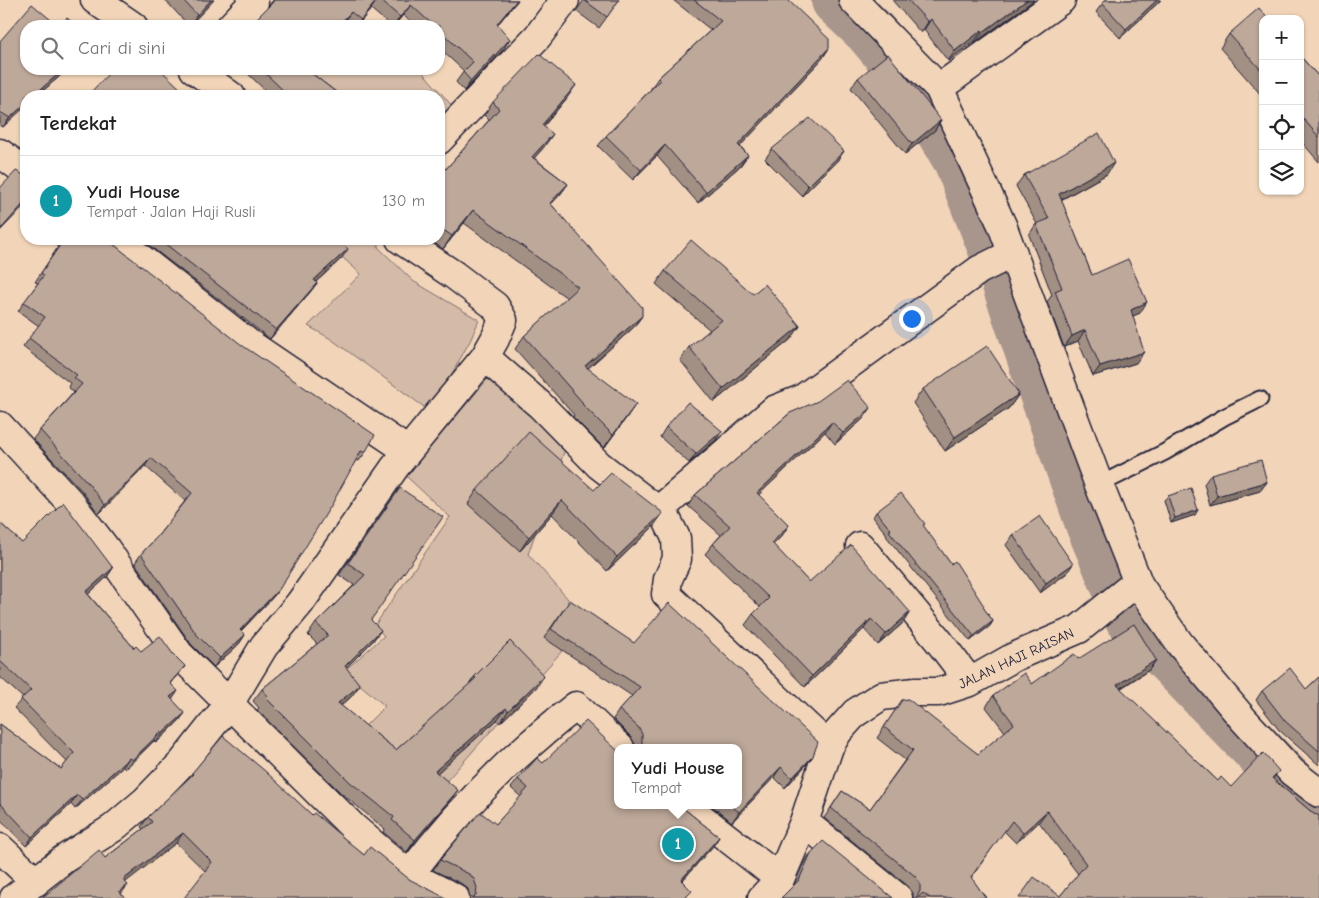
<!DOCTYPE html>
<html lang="id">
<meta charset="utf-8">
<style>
:root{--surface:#fff;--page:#f2f2f2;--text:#222;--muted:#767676;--line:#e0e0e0;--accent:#d93025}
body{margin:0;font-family:"Comic Neue",sans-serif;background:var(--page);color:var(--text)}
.controls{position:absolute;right:15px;top:15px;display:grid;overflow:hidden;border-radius:10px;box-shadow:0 1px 4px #0004}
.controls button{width:45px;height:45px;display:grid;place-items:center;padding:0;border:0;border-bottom:1px solid var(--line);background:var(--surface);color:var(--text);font:25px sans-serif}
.you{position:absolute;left:911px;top:318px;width:18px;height:18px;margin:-12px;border:4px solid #fff;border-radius:50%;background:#1a73e8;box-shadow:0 0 0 8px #1a73e833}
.badge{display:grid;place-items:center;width:32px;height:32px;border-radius:50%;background:var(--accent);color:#fff;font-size:16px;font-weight:700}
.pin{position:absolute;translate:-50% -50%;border:2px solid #fff;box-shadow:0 1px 5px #0006}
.popup{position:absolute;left:614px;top:744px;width:128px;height:65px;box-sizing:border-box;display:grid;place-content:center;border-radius:10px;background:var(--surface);filter:drop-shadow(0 1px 4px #0005);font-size:16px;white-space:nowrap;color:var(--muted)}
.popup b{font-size:19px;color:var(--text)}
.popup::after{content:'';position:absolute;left:50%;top:100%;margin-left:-10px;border:10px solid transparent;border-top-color:var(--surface)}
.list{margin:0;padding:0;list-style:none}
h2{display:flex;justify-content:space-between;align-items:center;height:65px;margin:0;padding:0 20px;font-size:21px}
h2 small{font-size:16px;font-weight:400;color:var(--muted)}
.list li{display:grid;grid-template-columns:32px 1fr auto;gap:15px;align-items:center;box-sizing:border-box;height:90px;padding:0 20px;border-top:1px solid var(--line)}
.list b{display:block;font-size:19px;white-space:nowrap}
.list p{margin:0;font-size:16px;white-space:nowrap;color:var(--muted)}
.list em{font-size:16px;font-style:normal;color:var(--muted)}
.icon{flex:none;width:28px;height:28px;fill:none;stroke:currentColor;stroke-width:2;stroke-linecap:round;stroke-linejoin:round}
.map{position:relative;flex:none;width:1319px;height:898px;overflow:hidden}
.search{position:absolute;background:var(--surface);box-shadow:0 1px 4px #0004;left:20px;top:20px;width:425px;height:55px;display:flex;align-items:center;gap:12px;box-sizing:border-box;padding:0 18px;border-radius:20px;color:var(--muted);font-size:19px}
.panel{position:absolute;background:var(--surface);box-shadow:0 1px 4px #0004;left:20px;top:90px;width:425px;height:155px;border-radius:20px}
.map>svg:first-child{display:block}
</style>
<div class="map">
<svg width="1319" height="898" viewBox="0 0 1319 898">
<rect width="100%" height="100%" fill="#f2d5b9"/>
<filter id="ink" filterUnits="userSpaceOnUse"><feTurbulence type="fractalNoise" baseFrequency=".02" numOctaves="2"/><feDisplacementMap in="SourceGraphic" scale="10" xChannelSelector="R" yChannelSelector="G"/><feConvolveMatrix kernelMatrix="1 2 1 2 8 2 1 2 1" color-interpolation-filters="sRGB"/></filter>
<g filter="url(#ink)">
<path fill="#d4bba7" stroke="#7b6e71" d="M309,69H420L454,108L439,133V96H318L306,77Z
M324,239H381L378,247L413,281L479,320L471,339L431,412L331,339L308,326L361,274L323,240Z
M491,375L569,438L528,554L568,599L562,651L433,796L355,736L385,706L344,671L384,636L375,625L450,517L406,476Z"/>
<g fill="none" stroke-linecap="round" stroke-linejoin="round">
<path stroke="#a8958c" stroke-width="52" d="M837,0L869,30L912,81L959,160L1006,279L1042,385L1092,526L1130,617L1319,813"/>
<defs>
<path id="lane" d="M1099,485L1165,452L1224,417L1260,399"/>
<path id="street" d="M95,0L133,26
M853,0L939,88L1002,225L1099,485L1139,585L1180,644L1244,720L1292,772L1319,793
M231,26L254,2
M194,69L231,96
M939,88L1061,0
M439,140L538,36L565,0
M0,153L26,172
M116,239L247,342L408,451
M485,357L540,405L599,465L665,516L676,538L677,559L668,579L666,594L829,747
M0,426L70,502L106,549L179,654L354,828L409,875L455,898
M658,511L774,410L802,399L979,270L1013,253
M860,546L938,640L970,682
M685,805L780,879
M804,822L898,898
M0,848L36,882
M409,875C457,811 513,755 576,706L620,748
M14,898L64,859L113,828L145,801L183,762L229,704L264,646L300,603L395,467L485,357L495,339L503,320L495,306L454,275L400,239
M762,898L780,879L804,822L829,747L838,732L855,713L881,696L915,692H939L970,682L1014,657L1079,629L1127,590L1139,585"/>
</defs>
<use href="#lane" stroke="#22223b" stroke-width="19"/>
<use href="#street" stroke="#22223b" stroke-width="31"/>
<use href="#lane" stroke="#f2d5b9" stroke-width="15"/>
<use href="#street" stroke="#f2d5b9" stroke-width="28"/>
</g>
<path fill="#a39084" stroke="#22223b" d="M165,0H214L189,26Z
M273,0H518L497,25L503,50L464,91L456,82L464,71L439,48V26H415L403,15L394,26H391L371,9L357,26H347L343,23L268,7Z
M584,0H619L599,28L576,11Z
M673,0H788L829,48L822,59L740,146L748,155L740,166L698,203L657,156L633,180L598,146L606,136L651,89V88L658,78L711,30Z
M892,0H1034L976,42L975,41L948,61L924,30L921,33Z
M1105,0H1161L1120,38L1096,12Z
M1263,19V97L1220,48L1229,34Z
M0,41L26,69H68L37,96H26L3,127L0,126Z
M1300,56L1319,77V162L1300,140Z
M243,69H306L341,96H271Z
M858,78L941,120L935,130L905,154L851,88Z
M567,98L544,126V147L534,158L568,184L559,196L551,204L642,316L633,328L588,368L627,417L604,448L573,417L574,415L515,349L524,336L567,298L464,223L443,249L428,239H439V164L446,169L489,120L484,115L493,102Z
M772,149L844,151L837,161L802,196L765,159Z
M1107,174L1061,200L1092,275L1140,313L1133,316L1136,363L1093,376L1078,341L1064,347L1047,302L1052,295L1029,235L1036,224H1037L1016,186L1024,175Z
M58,239H110L112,243L365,453L359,461L356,460L274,596L241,631L245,635L239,644L214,667L191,644L135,563L141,554L157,537L185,501L145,466L99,514L82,491L33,439L40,430L74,392L68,387L70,383L23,347L39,326L18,311L38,283L35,282L58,247L54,244Z
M141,239H220L223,240L342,258L316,282L317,283L311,291L270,339Z
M665,271L753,294L800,326L791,339L714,402L680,360L689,347L710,330L656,284Z
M923,389L1019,394L1009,408L945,451L913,403Z
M790,413L864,418L835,444L825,432L758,495L782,536L773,545L809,582L903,623L878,645L864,629L805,687L745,625L753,614L760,607L705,554L713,544L721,535L688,506L695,495Z
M666,427L722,431L715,441L689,463L660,437Z
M1211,474L1267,482L1260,491L1210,505L1204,484Z
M400,488L371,620L381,630L372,642L346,668L351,697L341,706L396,750L469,685L474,677L536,688L500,723L497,720L437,773L449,802L407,852L383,832L385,829L342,794L257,710L259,708L253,701L262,689L317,644L308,635L316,623L354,585L339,575Z
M477,490H594L653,527L607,571L552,514L520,551L468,504Z
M1168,496L1195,515L1171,523L1164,500Z
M876,512L923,526L993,621L990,626L970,641L886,536L887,535L873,517Z
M0,523L22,543L113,568L107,577L88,594L134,648L141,651L173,654L185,666L171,684L172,700L185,713L178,722L156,743L154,741L125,769L123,767L75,809L71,804L26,846L0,819V724L61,769L67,762L14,708L23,698L0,677Z
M1013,535L1067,573L1040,593L1006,545Z
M563,610L634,643L813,756L806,765L785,788L774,777L732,822L711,805H738V748H635V744L631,737L613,719L619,710L632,696L544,638Z
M1078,659L1156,660L1149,670L1120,689L1218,781L1231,787L1279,771L1273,779L1315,815L1319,816L1060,896L1078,874L1039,822L1016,843L1004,831L971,878L986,898H913V893L908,886L824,818L842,791L870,809L905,760L877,738L902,700L978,754L1005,732L986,707L993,696L1032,684Z
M1319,677V765L1279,730L1256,700L1262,691L1306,689Z
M616,750L682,807L719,837L713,846L682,881L687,898H470L468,889L462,884L433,870L440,860L496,824L521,797L511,788L518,779L543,763Z
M192,773L312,815L364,855L409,879L205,871L176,843L42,898L105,858L143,829L141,827L148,817L186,781Z
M811,853L893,898L794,885L803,864Z"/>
<path fill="#85766c" stroke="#22223b" d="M211,0H214L189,26L197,15Z
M377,0L371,9L357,26L361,20Z
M517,0H518L489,35L497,24Z
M1027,0H1034L976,42L983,32Z
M1157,0H1161L1120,38L1126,29Z
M411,5L403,15L394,26L400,17Z
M351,12L343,23L340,26H338Z
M931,19L924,30L921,33L928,22Z
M982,30L975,41L948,61L955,51Z
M510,39L503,50L464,91L471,81Z
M829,48L822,59L731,156L738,145Z
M64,69H68L37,96H33Z
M576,85L567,98L534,137L542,125Z
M26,103V106L3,127L10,118Z
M941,120L935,130L905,154L912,144Z
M553,134L544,147L524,170L532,157Z
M665,145L657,156L633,180L641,170Z
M844,151L837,161L802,196L808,186Z
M748,155L740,166L698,203L706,192Z
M1114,163L1107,174L1051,205L1059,194Z
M568,184L559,196L541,215L550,203Z
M26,201V204L0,231V230L2,228Z
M473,210L464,223L443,249L452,236Z
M348,249L342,258L308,289L314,280Z
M317,283L311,291L270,339L276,330Z
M1147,302L1140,313L1124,320L1131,310Z
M642,316L633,328L576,379L585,366Z
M800,326L791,339L714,402L723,389Z
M1085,330L1078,341L1064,347L1072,336Z
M1144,352L1136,363L1093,376L1100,366Z
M1019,394L1009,408L945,451L955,437Z
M636,404L627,417L604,448L613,435Z
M871,408L864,418L835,444L843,433Z
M832,422L825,432L749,504L757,493Z
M722,431L715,441L689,463L696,454Z
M151,458L145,466L99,514L105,505Z
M1267,482L1260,491L1210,505L1217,496Z
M562,500L552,514L520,551L529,537Z
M1198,510L1195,515L1171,523L1175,518Z
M663,513L653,527L607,571L617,557Z
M789,525L782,536L764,554L772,543Z
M1073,564L1067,573L1040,593L1046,583Z
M113,568L107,577L80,602L86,592Z
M280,588L274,596L234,638L240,630Z
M910,612L903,623L878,645L886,634Z
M871,619L864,629L805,687L812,676Z
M993,621L990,626L970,641L974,636Z
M381,630L372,642L336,678L345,666Z
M245,635L239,644L214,667L220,658Z
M1156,660L1149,670L1109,695L1117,685Z
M185,666L178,675L163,692L170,683Z
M544,676L536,688L500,723L508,711Z
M360,685L351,697L329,715L338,703Z
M178,691L172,700L170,697Z
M506,708L497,720L426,783L435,771Z
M185,713L178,722L156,743L162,734Z
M161,732L154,741L125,769L132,760Z
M813,756L806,765L785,788L792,778Z
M129,758L123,767L75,809L82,800Z
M781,767L774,777L732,822L739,812Z
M458,790L449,802L407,852L415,840Z
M77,795L71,804L26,846L32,837Z
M1047,811L1039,822L1016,843L1023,833Z
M183,833L176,843L117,889L123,880Z
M719,837L713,846L674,890L681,880Z
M128,885L121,894L119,892Z"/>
<path fill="#bea89a" stroke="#22223b" d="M183,0H211L197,15Z
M274,0H377L361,20L351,12L338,26H249L273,2Z
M380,0H517L497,24L510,39L471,81L463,72L473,62L439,30V26H434L411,5L400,17Z
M584,0H619L607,17Z
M694,0H788L829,39V48L738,145L748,155L706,192L665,145L641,170L606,136L660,80L658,78L721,21Z
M908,0H1027L983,32L982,30L955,51L931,19L928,22Z
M1105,0H1157L1126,29L1102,3Z
M32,4L58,26H26V69H64L33,96H26V103L10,118L0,112V41Z
M1259,8L1268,19H1263V72L1229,34Z
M67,18L77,26H60Z
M539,54L576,85L542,125L553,134L532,157L568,184L550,203L642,307V316L585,366L636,404L613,435L582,404L583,403L524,336L578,287L473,210L452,236L439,227V164L446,169L499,109L493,102Z
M888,54L941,120L912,144L858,78Z
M1300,56L1319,77V137L1300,115Z
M113,69H124L126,70L128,69H160L188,96H155L150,94L149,96H87Z
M261,69H306L341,96H289Z
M810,118L844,151L808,186L772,149Z
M1099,133L1114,163L1059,194L1092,275L1128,259L1147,302L1131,310L1144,352L1100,366L1085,330L1072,336L1055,291L1062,288L1036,224L1049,219L1024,175Z
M16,171L26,176V201L2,228L0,226V188Z
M64,239H110L112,243L243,346L375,435L365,453L361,451L332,504L280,588L240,630L245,635L220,658L197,635L141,554L157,537L192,493L151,458L105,505L88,483L40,430L82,384L74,378L77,375L29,338L45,317L24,302L44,275L41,273Z
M159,239H220L223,240L224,239H338L348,249L314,280L317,283L276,330Z
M691,240L753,294L765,284L800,326L723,389L689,347L722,320L665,271Z
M987,346L1019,394L955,437L923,389Z
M847,380L871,408L843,433L832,422L757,493L789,525L772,543L809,582L851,545L910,612L886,634L871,619L812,676L753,614L769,598L713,544L730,526L695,495L790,413L818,401Z
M688,402L722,431L696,454L666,427Z
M529,432L594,490L611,473L663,513L617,557L562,500L529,537L477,490Z
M1261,460L1267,482L1217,496L1211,474Z
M400,488L443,517L371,620L381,630L345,666L360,685L338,703L396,750L476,678L474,677L510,641L544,676L508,711L506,708L435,771L458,790L415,840L392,820L394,817L350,782L266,698L268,696L262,689L328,635L316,623L365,575L348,563Z
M1191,488L1198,510L1175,518L1168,496Z
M901,493L925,524L923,525L951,564L955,561L984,606L983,607L993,621L974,636L889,531L891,530L876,512Z
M63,502L113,568L86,592L134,648L136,646L141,651L160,636L173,654L185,666L170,683L178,691L170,697L185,713L162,734L161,732L132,760L129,758L82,800L77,795L32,837L0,803V724L61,769L74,753L21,699L31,690L0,661V523L22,543Z
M1040,516L1073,564L1046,583L1013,535Z
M570,600L634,643L669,603L818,742L813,756L792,778L781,767L739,812L730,805H738V748H639L642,743V734L638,727L619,710L640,687L551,629Z
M1134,624L1156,660L1117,685L1218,781L1221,777L1231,787L1263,753L1279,771L1272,778L1315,815L1316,814L1319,816V898H1019L1034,877L1060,896L1086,864L1047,811L1023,833L1012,821L971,877L986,898H930L923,893L917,898H916L920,891V883L915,876L831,808L842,791L870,809L913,750L884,727L902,700L908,699L978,754L1014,724L993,696L1024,673L1032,684L1074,654L1078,659Z
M1290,668L1306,689L1319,677V751L1285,721L1262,691Z
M586,721L618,751V805H680L682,807L719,837L681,880L692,891L685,898H473L476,895L477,888L474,879L469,874L440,860L480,812L496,824L528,788L518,779L537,758L543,763Z
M223,736L265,771L312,815L314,813L364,855L370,847L409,879L446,898H184L212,862L183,833L123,880L128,885L119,892L126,898H42L99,850L105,858L152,822L148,817L193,774L192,773Z
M823,841L893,898H781L799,880L811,853Z"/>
</g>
<g text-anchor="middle" stroke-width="4" stroke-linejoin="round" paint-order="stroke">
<g font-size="14" fill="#22223b" stroke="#f2d5b9">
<text transform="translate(1016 658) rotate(-25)" y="5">JALAN HAJI RAISAN</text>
</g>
</g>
</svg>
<div class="controls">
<button>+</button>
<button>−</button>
<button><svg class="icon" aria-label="locate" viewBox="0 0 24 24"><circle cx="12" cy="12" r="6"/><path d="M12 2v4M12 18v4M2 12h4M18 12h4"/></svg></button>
<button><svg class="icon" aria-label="layers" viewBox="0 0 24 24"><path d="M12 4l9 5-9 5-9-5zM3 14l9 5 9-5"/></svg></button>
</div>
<div class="you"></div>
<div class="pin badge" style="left:678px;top:844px;background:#0f9aa8">1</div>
<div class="popup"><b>Yudi House</b>Tempat</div>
<div class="search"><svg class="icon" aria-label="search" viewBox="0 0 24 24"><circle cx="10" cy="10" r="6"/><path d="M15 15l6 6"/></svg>Cari di sini</div>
<section class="panel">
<h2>Terdekat<small></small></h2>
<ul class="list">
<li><span class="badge" style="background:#0f9aa8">1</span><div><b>Yudi House</b><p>Tempat · Jalan Haji Rusli</p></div><em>130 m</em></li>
</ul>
</section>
</div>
